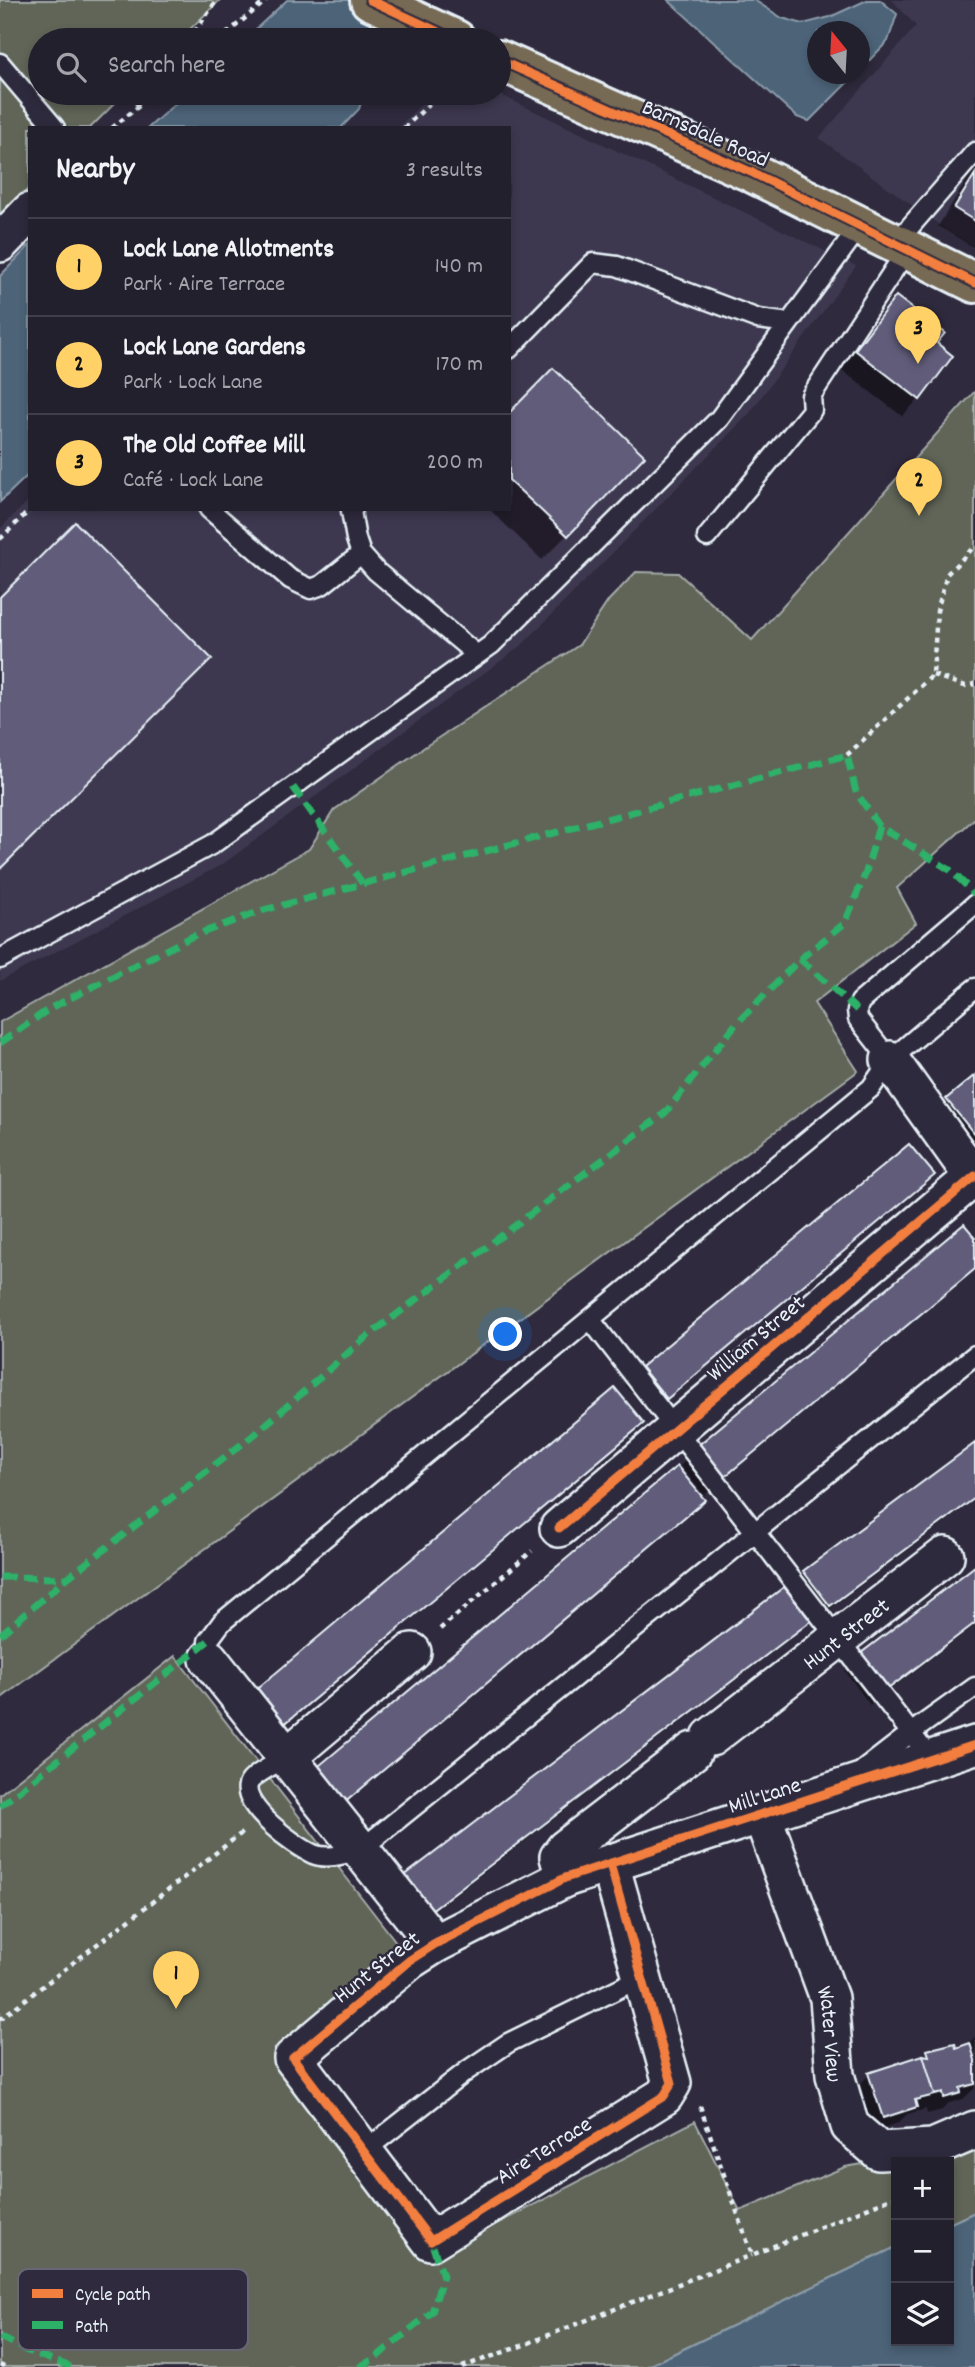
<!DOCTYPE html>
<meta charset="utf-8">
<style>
:root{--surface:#23202e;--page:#2f2d3a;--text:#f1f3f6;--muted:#a3a3aa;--line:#403e4a;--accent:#ffd166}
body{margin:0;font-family:Dekko,sans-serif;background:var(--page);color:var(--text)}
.controls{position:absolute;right:21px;bottom:21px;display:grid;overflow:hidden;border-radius:0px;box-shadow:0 4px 10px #0003}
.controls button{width:63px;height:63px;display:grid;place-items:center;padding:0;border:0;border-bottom:2px solid var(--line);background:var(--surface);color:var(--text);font:35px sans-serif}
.compass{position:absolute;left:807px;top:21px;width:63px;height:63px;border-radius:50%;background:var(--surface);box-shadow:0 4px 10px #0003;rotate:342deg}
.you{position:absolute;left:506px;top:1335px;width:24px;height:24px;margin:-18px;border:5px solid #fff;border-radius:50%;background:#1a73e8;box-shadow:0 0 0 10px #1a73e833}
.badge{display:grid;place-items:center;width:46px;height:46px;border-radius:50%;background:var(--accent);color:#111;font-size:23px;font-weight:700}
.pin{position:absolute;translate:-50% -58px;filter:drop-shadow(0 2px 4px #0008)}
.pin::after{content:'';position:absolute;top:37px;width:24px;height:21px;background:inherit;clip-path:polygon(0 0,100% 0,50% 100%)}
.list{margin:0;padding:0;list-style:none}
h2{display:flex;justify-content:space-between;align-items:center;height:91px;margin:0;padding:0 28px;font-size:30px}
h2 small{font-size:23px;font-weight:400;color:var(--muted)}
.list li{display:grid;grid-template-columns:46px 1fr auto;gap:21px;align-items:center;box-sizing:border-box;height:98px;padding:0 28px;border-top:2px solid var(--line)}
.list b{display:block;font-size:26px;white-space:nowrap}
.list p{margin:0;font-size:23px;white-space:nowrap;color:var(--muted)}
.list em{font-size:23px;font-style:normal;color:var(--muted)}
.icon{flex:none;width:38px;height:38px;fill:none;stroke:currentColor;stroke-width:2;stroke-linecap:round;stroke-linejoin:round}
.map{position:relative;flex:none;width:975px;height:2367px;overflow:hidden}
.search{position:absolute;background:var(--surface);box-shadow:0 4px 10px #0003;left:28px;top:28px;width:483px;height:77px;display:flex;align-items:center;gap:18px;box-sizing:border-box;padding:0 24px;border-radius:38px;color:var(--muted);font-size:26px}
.panel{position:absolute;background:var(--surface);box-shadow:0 4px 10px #0003;left:28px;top:126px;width:483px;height:385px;border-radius:0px}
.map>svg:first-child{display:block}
</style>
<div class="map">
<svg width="975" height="2367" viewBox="0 0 975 2367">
<rect width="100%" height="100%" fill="#2f2a3d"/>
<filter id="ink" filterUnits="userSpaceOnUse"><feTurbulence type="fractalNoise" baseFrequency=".0143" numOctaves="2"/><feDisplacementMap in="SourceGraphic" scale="14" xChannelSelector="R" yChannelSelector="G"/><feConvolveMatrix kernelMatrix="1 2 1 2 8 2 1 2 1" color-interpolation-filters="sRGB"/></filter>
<g filter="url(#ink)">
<path fill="#3e394f" d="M892,0H975V247L948,231L819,138L916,26Z
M432,93H497L856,266L749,414L521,646L223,864L0,981V529L30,499V509H509V128H398Z"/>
<path fill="#606558" stroke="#a4aba8" stroke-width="2" d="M0,0H220L179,40H40V93H125L90,128H30V187L0,216Z
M975,391V818L897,888L916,923L814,1003L858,1071L0,1699V1022L309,849L334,810L429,744L579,645L609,600L636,572L678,573L752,640Z
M175,1656L410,1960L293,2059L441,2253L695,2121L740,2211L845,2167L953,2149L975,2138V2212L949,2224V2162H896V2247L646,2367H0V1794Z"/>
<path fill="#4d6478" stroke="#8b9cab" stroke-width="2" d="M287,0H411L368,40H244Z
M668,0H754L782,18L803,24L830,17L867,0H880L897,14L888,41L860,70V32H818V74H856L809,121L797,117Z
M187,93H364L359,109L341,128H148Z
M30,245V473L0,502V276Z
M975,2212V2367H646L896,2247V2341H949V2224Z"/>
<path fill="#0007" d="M975,167V248L938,226Z
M897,298L934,344L919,399L902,416L839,368L880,315Z
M509,414L567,535L542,560L489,509H509Z
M975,1077V1140L959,1153L930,1118Z
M909,1146L933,1175L916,1192L649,1414L625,1385L642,1368Z
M975,1240V1269L971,1273L704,1495L680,1466L697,1449Z
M642,1423L624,1440L264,1742Z
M975,1445V1500L812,1622L810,1619L791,1638L412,1927L805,1572Z
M703,1500L686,1517L325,1819L298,1788Z
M975,1568V1625L870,1705L845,1671L862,1654Z
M975,2037V2088L963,2099L949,2103L942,2110L927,2114L926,2109L907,2114L898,2123L866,2134L852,2092L869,2075L922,2058L928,2052L955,2050L965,2047Z"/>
<path fill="#615c7a" stroke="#e8f1f8" stroke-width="2" d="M975,174V221L954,208Z
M896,296L945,333L937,343L953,356L920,400L855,350Z
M553,368L645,456L568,536L509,480V413Z
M75,522L212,659L0,869V597Z
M975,1075V1135L946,1099Z
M909,1144L935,1175L667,1399L641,1367Z
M964,1224L975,1237V1269L722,1479L696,1447Z
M615,1388L644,1423L282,1726L253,1692Z
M975,1443V1498L830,1606L803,1571Z
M677,1466L705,1500L343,1804L314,1770Z
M975,1566V1623L888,1689L861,1653Z
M784,1587L811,1621L430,1911L404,1876Z
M955,2043L956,2048L970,2043L975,2060V2084L960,2088L961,2093L944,2098L943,2093L935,2095L923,2055L929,2056L927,2050Z
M923,2055L935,2095L915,2100L917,2107L883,2118L868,2073Z"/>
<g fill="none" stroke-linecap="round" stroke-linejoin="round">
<defs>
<path id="lane" d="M0,63L55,128
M895,244L975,152
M509,349L593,263L617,266L758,319L789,323
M209,509L290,579L311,589L322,585L361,554
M353,509L351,511L356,539L361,554L376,571L477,655
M707,537L812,410L811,396L907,250
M0,959L213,844L491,645L719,419L860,226
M890,1060L858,1019L857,1010L860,1002L975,904
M590,1319L931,1759
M209,1659L208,1641L222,1622L871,1088L890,1060L975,988
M287,1757C278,1763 251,1775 248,1785C242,1807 295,1846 313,1854C328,1860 345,1854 360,1850L975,1355
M863,1770L912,1732L975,1687
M363,2152L468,2070L508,2043L642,1977"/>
<g id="street">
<path d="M0,243L30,212"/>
<path d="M890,1060L975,1179"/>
<path d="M559,1528L975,1176"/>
<path d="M209,1659L435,1944"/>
<path id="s1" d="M711,1737L945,1556"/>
<path d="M287,1757L412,1652"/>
<path id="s2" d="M762,1815L829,1998L835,2075L850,2126L879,2151L933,2148L975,2130"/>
<path d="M610,1864L672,2083L664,2096L431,2241L293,2058L410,1960L435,1944L565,1878L975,1745"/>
<path d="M565,1878L559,1857L565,1849L693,1751"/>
</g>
<path id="primary" d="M370,0L456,40
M499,60L753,173L975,283"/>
</defs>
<use href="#lane" stroke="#e8f1f8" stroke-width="23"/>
<use href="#street" stroke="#e8f1f8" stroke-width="42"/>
<use href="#primary" stroke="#e8f1f8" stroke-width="44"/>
<path stroke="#e8f1f8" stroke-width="4.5" stroke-dasharray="5 5" stroke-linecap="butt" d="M189,40L217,0
M219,40L267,0
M136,106L146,93
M112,128L155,93
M404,128L441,93
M0,539L31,509
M933,675L965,686L975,684
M847,755L933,675L937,611L947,574L975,546
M440,1629L532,1551
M0,2019L243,1832
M700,2106L752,2255L896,2196
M0,2365L4,2367
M462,2367L521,2346L752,2255"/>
<use href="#lane" stroke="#2f2a3d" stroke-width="18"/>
<use href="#street" stroke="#2f2a3d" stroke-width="37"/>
<use href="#primary" stroke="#766a54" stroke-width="38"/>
<path stroke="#2db169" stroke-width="7" stroke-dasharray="14 7" stroke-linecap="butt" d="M293,787L363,884
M800,959L857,1010
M0,1043L49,1009L193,936L264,910L847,755L856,792L879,826L950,870L975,894
M0,1577L67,1578
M0,1635L67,1578L255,1434L364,1339L665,1113L735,1025L800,959L845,923L866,872L879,826
M0,1806L208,1641
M0,2337L25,2350L71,2367
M359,2367L374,2359L432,2312L443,2276L431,2241"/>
<defs>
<path id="cycleway" d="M370,0L456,40
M499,60L753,173L975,283
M559,1528L975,1176
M610,1864L672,2083L664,2096L431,2241L293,2058L410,1960L435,1944L565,1878L975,1745"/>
</defs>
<use href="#cycleway" stroke="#2f2a3d" stroke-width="13"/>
<use href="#cycleway" stroke="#f27e40" stroke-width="9"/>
</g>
</g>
<g text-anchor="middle" stroke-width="5" stroke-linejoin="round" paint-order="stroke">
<g font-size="23" fill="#e8f1f8" stroke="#2f2a3d">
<text transform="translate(706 132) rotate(24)" y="8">Barnsdale Road</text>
<text transform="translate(755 1337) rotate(-40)" y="8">William Street</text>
<text dy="8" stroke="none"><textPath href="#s1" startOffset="170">Hunt Street</textPath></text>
<text transform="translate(764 1794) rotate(-18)" y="8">Mill Lane</text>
<text transform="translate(376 1966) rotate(-38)" y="8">Hunt Street</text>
<text dy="8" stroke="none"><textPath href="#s2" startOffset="231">Water View</textPath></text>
<text transform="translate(543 2149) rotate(-32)" y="8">Aire Terrace</text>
</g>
</g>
<rect x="18" y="2269" width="230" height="81" rx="10" fill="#2f2a3d" stroke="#666675" stroke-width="2"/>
<rect x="32" y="2289" width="31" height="9" fill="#f27e40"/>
<rect x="32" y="2321" width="31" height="8" fill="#2db169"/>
<g font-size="19" fill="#e8f1f8">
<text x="75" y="2300">Cycle path</text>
<text x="75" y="2332">Path</text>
</g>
</svg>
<div class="controls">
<button>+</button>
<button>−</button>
<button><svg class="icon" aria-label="layers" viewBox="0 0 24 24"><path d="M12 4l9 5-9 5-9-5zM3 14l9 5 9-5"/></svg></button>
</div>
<svg class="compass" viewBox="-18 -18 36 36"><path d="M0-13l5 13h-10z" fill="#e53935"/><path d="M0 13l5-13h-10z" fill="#a3a3aa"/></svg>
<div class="you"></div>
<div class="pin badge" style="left:176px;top:2009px">1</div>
<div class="pin badge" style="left:919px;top:516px">2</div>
<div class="pin badge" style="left:918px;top:364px">3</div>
<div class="search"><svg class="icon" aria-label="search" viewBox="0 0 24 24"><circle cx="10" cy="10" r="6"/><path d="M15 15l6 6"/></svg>Search here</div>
<section class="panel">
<h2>Nearby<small>3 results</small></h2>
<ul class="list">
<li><span class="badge">1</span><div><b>Lock Lane Allotments</b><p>Park · Aire Terrace</p></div><em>140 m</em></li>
<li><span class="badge">2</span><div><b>Lock Lane Gardens</b><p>Park · Lock Lane</p></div><em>170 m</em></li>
<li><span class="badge">3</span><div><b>The Old Coffee Mill</b><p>Café · Lock Lane</p></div><em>200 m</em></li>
</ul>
</section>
</div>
